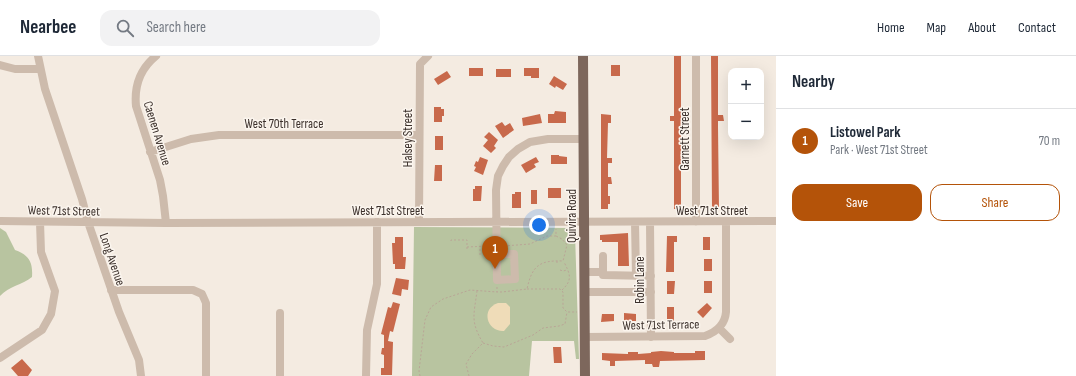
<!DOCTYPE html>
<meta charset="utf-8">
<style>
:root{--surface:#fff;--page:#f2f2f3;--text:#1f2937;--muted:#747a83;--line:#e0e1e3;--accent:#b45309}
body{margin:0;font-family:"Sofia Sans Condensed",sans-serif;background:var(--page);color:var(--text)}
.controls{position:absolute;right:12px;top:12px;display:grid;overflow:hidden;border-radius:8px;box-shadow:0 4px 16px #0002}
.controls button{width:36px;height:36px;display:grid;place-items:center;padding:0;border:0;border-bottom:1px solid var(--line);background:var(--surface);color:var(--text);font:20px sans-serif}
.you{position:absolute;left:539px;top:169px;width:14px;height:14px;margin:-10px;border:3px solid #fff;border-radius:50%;background:#1a73e8;box-shadow:0 0 0 6px #1a73e833}
.badge{display:grid;place-items:center;width:26px;height:26px;border-radius:50%;background:var(--accent);color:#fff;font-size:13px;font-weight:700}
.pin{position:absolute;translate:-50% -33px;filter:drop-shadow(0 1px 2px #0008)}
.pin::after{content:'';position:absolute;top:21px;width:14px;height:12px;background:inherit;clip-path:polygon(0 0,100% 0,50% 100%)}
.list{margin:0;padding:0;list-style:none}
h2{display:flex;justify-content:space-between;align-items:center;height:52px;margin:0;padding:0 16px;font-size:17px}
h2 small{font-size:13px;font-weight:400;color:var(--muted)}
.list li{display:grid;grid-template-columns:26px 1fr auto;gap:12px;align-items:center;box-sizing:border-box;height:64px;padding:0 16px;border-top:1px solid var(--line)}
.list b{display:block;font-size:15px;white-space:nowrap}
.list p{margin:0;font-size:13px;white-space:nowrap;color:var(--muted)}
.list em{font-size:13px;font-style:normal;color:var(--muted)}
.actions{display:flex;gap:8px;padding:12px 16px}
.actions a{flex:1;padding:9px 0;border:1px solid var(--accent);border-radius:12px;text-align:center;font-size:14px;color:var(--accent)}
.actions .main{background:var(--accent);color:#fff}
.icon{flex:none;width:22px;height:22px;fill:none;stroke:currentColor;stroke-width:2;stroke-linecap:round;stroke-linejoin:round}
.map{position:relative;flex:none;width:776px;height:320px;overflow:hidden}
header{display:flex;align-items:center;gap:24px;box-sizing:border-box;height:56px;padding:0 20px;background:var(--surface);border-bottom:1px solid var(--line)}
header strong{font-size:19px}
nav{display:flex;gap:22px;margin-inline-start:auto;font-size:14px}
.search{width:280px;height:36px;background:var(--page);display:flex;align-items:center;gap:10px;box-sizing:border-box;padding:0 14px;border-radius:12px;color:var(--muted);font-size:15px}
main{display:flex}
aside{flex:1;background:var(--surface)}
.map>svg:first-child{display:block}
</style>
<header>
<strong>Nearbee</strong>
<div class="search"><svg class="icon" aria-label="search" viewBox="0 0 24 24"><circle cx="10" cy="10" r="6"/><path d="M15 15l6 6"/></svg>Search here</div>
<nav><a>Home</a><a>Map</a><a>About</a><a>Contact</a></nav>
</header>
<main>
<div class="map">
<svg width="776" height="320" viewBox="0 0 776 320">
<rect width="100%" height="100%" fill="#f4ebe1"/>
<path fill="#b8c4a0" d="M414,171L569,172L575,177L579,303H576L574,285H532L529,320H412Z
M0,172L6,176L15,194C29,199 33,206 32,221C22,229 9,230 0,240Z"/>
<path fill="#efdcb8" d="M498,247H506L510,251V268L504,275C487,276 480,253 498,247Z"/>
<path fill="#c8694b" d="M674,0H681V153H674V65H670V60H674Z
M711,0H718V59H723L724,65H718V71L719,154H712Z
M611,9H620V20H611Z
M469,12H483V20H469Z
M524,12H539V22H531V20H524Z
M496,13H511V21H496Z
M447,15L451,21L438,29L434,23Z
M554,20L567,28L563,34L556,30L555,32L549,28Z
M434,51H441V53H444V60H442V66H434Z
M555,55L566,56V67H548V58H554Z
M540,58L542,67L523,70L522,62Z
M601,58L611,59V67H608L607,102H612V107H608V121H611L612,128H608V140H610V148H608V153H601Z
M502,66L505,70L510,67L514,74L503,82L495,70Z
M489,76L498,84L494,90L496,92L491,97L483,90L488,84L484,81Z
M435,80H443V94H435Z
M551,99H559V100L567,101V108H551Z
M480,101L488,104L483,119L474,115L476,111L474,110L476,105L478,106Z
M536,101L539,106L534,108L536,111L526,117L521,109Z
M435,109H442V125H434Z
M475,130H482L481,145H473V133H475Z
M548,132H561V142H548Z
M531,134H537V148H531Z
M515,136H521V152H512V138H515Z
M628,177L629,210H618V186H602V184H600V179Z
M667,180H677V186H674V216H666Z
M395,181H403V201H406L405,213H395V208H393L392,187H395Z
M703,181H710V194H703Z
M704,203H712V215H704Z
M396,222L409,224L408,234L402,233L401,240L392,238Z
M667,225H675L674,238H667Z
M704,225H712V237H704Z
M393,246L400,248L393,276L390,275L388,285L393,286L392,319H381V312H384V299L381,298L382,292H384V279L381,278L388,251L391,252Z
M707,247L712,252L703,262L697,256Z
M667,251H674V265H667Z
M624,257L636,258V265H624Z
M602,258H614V265L601,266Z
M553,291H561L562,307H554Z
M661,295L674,296V297H695V295H705V304L660,305L659,311H653L652,308H645V304L615,305V310H610V305L602,304V297L628,298V296H638V298L651,297V296Z
M22,303L32,314L28,320H18L11,312Z"/>
<g fill="none" stroke-linecap="round" stroke-linejoin="round">
<path stroke="#b9a596" stroke-width="1" stroke-dasharray="2 2" stroke-linecap="butt" d="M451,185V184H467V195
M504,190L530,188L547,180H556V173
M467,191L489,190
M480,199V191
M557,205V209
M560,214L563,215L567,214
M497,231V236H502L527,233C532,210 539,204 563,205L567,189L562,183L556,180
M527,233H560L563,236V252L567,256H577
M562,234C573,224 570,218 564,206
M483,287L493,290L504,291L533,279L543,272L559,270L565,268L567,256
M420,320L419,315L425,264L431,251L443,243L470,234L497,236
M469,320L466,308L472,298L483,287C470,265 474,259 477,235"/>
<path stroke="#cdbbac" stroke-width="8" d="M38,0L45,33L82,143L88,166L119,256L139,304L141,320
M156,0C140,13 134,29 136,50L160,124L163,140L166,167
M0,9L15,13H40
M150,96L191,83L219,79H419
M0,165L166,167L776,165
M419,166L420,8L428,0
M635,166L636,220
M650,166L651,281
M696,166V0
M497,198H514L515,223L497,224L496,134L498,120L503,110L509,101L518,93L530,86L548,83H583
M584,216H603V200
M603,216V219L651,220
M111,234H193L202,238L206,247V320
M585,236H651
M280,257V320
M719,272L730,283
M585,281L705,280C716,276 725,269 726,256V166
M0,302L42,274L51,258L55,235L41,196L40,166
M366,320L367,274L377,228V166"/>
<path stroke="#7d675c" stroke-width="10" d="M583,0L585,320"/>
</g>
<g text-anchor="middle" stroke-width="3" stroke-linejoin="round" paint-order="stroke">
<g font-size="13" fill="#3b302b" stroke="#fbf5ee">
<text x="284" y="72">West 70th Terrace</text>
<text transform="translate(158 77) rotate(73)" y="5">Caenen Avenue</text>
<text transform="translate(407 82) rotate(-90)" y="5">Halsey Street</text>
<text transform="translate(684 83) rotate(-90)" y="5">Garnett Street</text>
<text transform="translate(64 154) rotate(1)" y="5">West 71st Street</text>
<text x="388" y="159">West 71st Street</text>
<text x="712" y="159">West 71st Street</text>
<text transform="translate(571 160) rotate(-90)" y="5">Quivira Road</text>
<text transform="translate(113 203) rotate(71)" y="5">Long Avenue</text>
<text transform="translate(639 224) rotate(-90)" y="5">Robin Lane</text>
<text transform="translate(661 268) rotate(-1)" y="5">West 71st Terrace</text>
</g>
</g>
</svg>
<div class="controls">
<button>+</button>
<button>−</button>
</div>
<div class="you"></div>
<div class="pin badge" style="left:495px;top:213px">1</div>
</div>
<aside>
<h2>Nearby<small></small></h2>
<ul class="list">
<li><span class="badge">1</span><div><b>Listowel Park</b><p>Park · West 71st Street</p></div><em>70 m</em></li>
</ul>
<div class="actions"><a class="main">Save</a><a>Share</a></div>
</aside>
</main>
